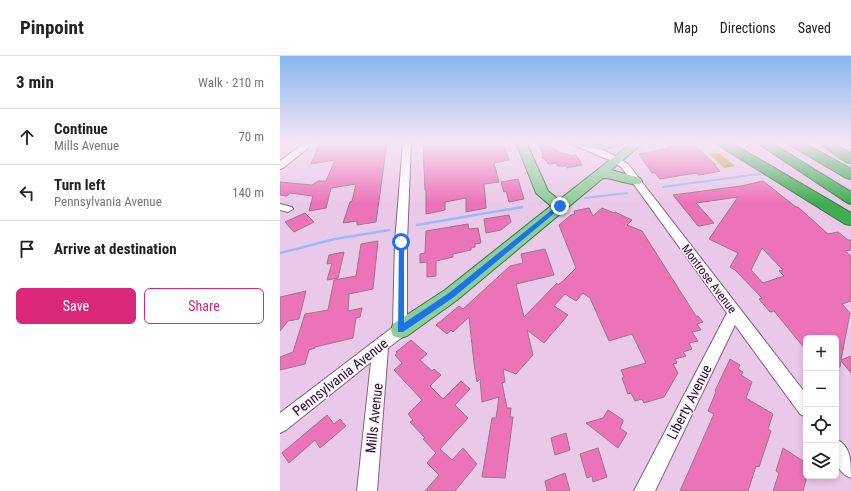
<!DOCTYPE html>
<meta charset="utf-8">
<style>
:root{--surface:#fff;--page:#f6f6f6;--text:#222;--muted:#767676;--line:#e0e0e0;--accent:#db2777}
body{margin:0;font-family:"Roboto Condensed",sans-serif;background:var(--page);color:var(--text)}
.controls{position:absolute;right:12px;bottom:12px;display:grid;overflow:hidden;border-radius:6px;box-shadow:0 2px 6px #0003}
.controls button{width:36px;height:36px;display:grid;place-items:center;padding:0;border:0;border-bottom:1px solid var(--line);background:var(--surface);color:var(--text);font:20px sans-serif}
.stop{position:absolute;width:12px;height:12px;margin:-9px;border:3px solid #1a73e8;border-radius:50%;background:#fff}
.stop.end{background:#1a73e8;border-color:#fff;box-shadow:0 1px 4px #0008}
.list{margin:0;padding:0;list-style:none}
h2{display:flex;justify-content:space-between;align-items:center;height:52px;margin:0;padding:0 16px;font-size:17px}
h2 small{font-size:13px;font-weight:400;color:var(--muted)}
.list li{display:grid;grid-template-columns:26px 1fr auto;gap:12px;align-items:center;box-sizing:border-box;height:56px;padding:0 16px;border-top:1px solid var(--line)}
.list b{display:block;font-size:15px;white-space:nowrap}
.list p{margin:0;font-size:13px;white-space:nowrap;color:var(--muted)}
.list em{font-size:13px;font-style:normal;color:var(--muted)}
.actions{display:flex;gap:8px;padding:12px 16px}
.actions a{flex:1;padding:9px 0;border:1px solid var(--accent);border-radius:6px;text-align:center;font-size:14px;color:var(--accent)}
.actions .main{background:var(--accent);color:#fff}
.icon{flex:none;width:22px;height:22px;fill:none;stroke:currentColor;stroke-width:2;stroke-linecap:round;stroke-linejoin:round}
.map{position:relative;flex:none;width:571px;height:435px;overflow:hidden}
header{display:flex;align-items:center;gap:24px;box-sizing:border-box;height:56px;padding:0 20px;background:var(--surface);border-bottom:1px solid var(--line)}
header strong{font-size:19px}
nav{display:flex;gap:22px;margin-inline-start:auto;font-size:14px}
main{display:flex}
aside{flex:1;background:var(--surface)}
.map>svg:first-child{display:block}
</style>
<header>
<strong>Pinpoint</strong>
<nav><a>Map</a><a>Directions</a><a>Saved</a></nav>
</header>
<main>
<aside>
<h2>3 min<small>Walk · 210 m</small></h2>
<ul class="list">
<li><svg class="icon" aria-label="ahead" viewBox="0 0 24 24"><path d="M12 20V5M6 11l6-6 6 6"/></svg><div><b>Continue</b><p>Mills Avenue</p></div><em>70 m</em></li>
<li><svg class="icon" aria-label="left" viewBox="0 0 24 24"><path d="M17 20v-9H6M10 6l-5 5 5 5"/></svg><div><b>Turn left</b><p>Pennsylvania Avenue</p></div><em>140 m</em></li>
<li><svg class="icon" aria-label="arrive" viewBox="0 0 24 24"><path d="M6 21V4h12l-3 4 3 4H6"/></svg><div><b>Arrive at destination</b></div></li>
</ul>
<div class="actions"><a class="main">Save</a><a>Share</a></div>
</aside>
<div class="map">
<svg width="571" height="435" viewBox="0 0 571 435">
<rect width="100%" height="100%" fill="#eac8e9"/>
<path fill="#c49c36" d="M439,97L455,110L444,112L429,98Z"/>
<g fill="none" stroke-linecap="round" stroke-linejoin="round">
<path stroke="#9cb8fc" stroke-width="2" d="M383,131L480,118
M305,142L347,137"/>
<path stroke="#9cb8fc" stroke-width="2.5" d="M137,169L242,151
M0,197L55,183L109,174"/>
</g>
<path fill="#ed73b9" stroke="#9d7589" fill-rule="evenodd" d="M40,86H107L96,166L77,169V165L63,167L70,146L72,145L76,128L51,132L46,152L29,155L33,140L10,137L7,140L0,139V126L32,129L38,125H46L55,104L31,108Z
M143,86H190L191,87L220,86L221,90H224L229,104L214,107L219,126L204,128L206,152L186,156V142L165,146V154L146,158V134H145Z
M383,86H410L436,109H434L440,115L419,119L416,117L380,123L374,116L372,117L359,98L390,92Z
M267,87L280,97L288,98L289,100L296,99L302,109L287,112L286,110H278L276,107L268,108L267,105L262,102L263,98L258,88Z
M238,123L244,143L229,146L226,135L224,136L221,126Z
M483,125L516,151H518L548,178L558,176L568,184H571V194L565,195L571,200V245L562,248L570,257L561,304L571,300V317L561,305L560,311H556V282H526V294L494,255L490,256L479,243L482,242L455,214L450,211L458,197L429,183L458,141L416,147L434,167L420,170H418L393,139L461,130ZM482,192L503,214L499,215L504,220L483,227L471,214Z
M309,152L313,160L322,152L334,157L335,156L352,164L347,169L362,175L416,260H418L423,266L417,268L421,274L412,276L418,285L409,287L412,293L403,296L406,300L395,303L397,307L393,308L398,317L384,341L364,347L362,343L355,345L351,337L348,338L342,322L344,321L341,314L366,307L352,278L329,285L310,242L303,237L296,245L285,238L274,250L288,259L264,287L247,274L253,299L236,318L223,313L225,326L222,327L227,352H231L230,361H233L225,422L202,421L212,362H216L219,341L202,346L200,323L197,326L194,307L189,261L173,276L171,274L167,278L156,269L179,250L183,253L230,210L243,207L241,198L265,193L274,219L236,228L244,261L277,227L278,229L284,224L296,212L279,169L291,159L295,158L294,155Z
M25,157L34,166L14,176L5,166Z
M229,159L231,166L221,174L206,177L204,163Z
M188,168L189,173L198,172L201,187L195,188V191L191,192V194L173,198V201L156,205V220L147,221V206L140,207V198L145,197L146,175Z
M98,185L93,233L69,238L68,255L82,252L80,261L76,262L73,282L35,291V292L29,294L25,308L0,314V301L13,296L25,258L48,254L54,224L76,220L81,188Z
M64,196L58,222L47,224L52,207L47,208L49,199Z
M26,235L19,263L8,265L0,275V241Z
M131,284L147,298L140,304L152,315L154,313L161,319L150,330L163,343L181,325L190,333L175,349L188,362L160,393L172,404L183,392L197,408L175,435H145L159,419L147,407L156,397L143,383L145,382L130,366L133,364L128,358L142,344L114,314L122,307L115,299L118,297L116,296Z
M450,303L460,309L458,313L463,316L461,319L472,326L466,342L493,358L488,373L491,375L479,411L476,410L468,435H400L434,358L428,355L436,336L435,335Z
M328,354L343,364V366L340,372L347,377L338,392L306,367L323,362Z
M47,359L54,368L60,363L66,370L40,392L35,384L9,407L2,397Z
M286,377L290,394L275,399L271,382Z
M318,392L327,421L313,426L312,420L307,422L300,398Z
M503,392L526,407V424L523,435H493L499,417L496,415Z
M285,417L290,435H267L265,425Z"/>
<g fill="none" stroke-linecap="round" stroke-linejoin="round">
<defs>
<path id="minor" d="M22,86H30L28,92L3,112L0,113V105L21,89Z
M123,86H131L127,186V274L125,279L108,292L97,435H77L91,306L6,374L0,377V357L113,271L115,186Z
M287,86C303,84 335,98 348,108L526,338V361L520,358L455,269L375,435H354L447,257L342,112L334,106Z
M0,148L12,151L13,153L8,156L0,154Z
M556,383C571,390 571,405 571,422C553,415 556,399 556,383Z"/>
<path id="major" d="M236,86H246L268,135L279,144L353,86H364L331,114L360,122L362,125L360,128C349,130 335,122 323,122L177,244L127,280L120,282L113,280L111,274L113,268L165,234L271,150L256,137Z
M288,86C299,85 310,88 320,88C327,87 335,85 342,86L341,88L321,94L293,89Z"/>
<path id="highway" d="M436,86H450L571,157V169L565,168L438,89Z
M476,86H490L571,136V148L566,146Z
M508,86H522L571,113V123L566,122L510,89Z
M537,86H551L571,97V107L566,106Z"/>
</defs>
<use href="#minor" stroke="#80627f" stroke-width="2"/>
<use href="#major" stroke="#357742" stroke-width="2"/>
<use href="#highway" stroke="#357742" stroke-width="2"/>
<use href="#minor" fill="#fff" fill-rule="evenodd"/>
<use href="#major" fill="#8cce98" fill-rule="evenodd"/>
<use href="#highway" fill="#40ad54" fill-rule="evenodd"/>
</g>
<linearGradient id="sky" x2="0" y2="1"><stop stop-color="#89b6f0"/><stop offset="0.59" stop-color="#f6e6f5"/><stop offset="1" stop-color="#f6e6f5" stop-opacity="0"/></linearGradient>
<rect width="571" height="147" fill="url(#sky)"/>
<path fill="#1a73e8" d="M279,148L283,150L174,241L123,276H118L119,184L124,186V267L169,237Z"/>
<g text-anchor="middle" stroke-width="3" stroke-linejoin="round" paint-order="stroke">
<g font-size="12" fill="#201420" stroke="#fef0fe">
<text transform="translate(429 223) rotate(53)" y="4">Montrose Avenue</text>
</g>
<g font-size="14" fill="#201420" stroke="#fef0fe">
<text transform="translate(60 321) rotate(-38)" y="5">Pennsylvania Avenue</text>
<text transform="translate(409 346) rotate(-63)" y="5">Liberty Avenue</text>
<text transform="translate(94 362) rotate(-84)" y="5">Mills Avenue</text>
</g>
</g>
</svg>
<div class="controls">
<button>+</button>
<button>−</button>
<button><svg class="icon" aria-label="locate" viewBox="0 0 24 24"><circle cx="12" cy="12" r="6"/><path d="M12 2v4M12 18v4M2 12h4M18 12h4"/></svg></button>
<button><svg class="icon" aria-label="layers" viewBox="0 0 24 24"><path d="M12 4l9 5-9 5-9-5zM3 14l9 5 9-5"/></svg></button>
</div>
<div class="stop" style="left:121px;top:186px"></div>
<div class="stop end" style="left:280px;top:150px"></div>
</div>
</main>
